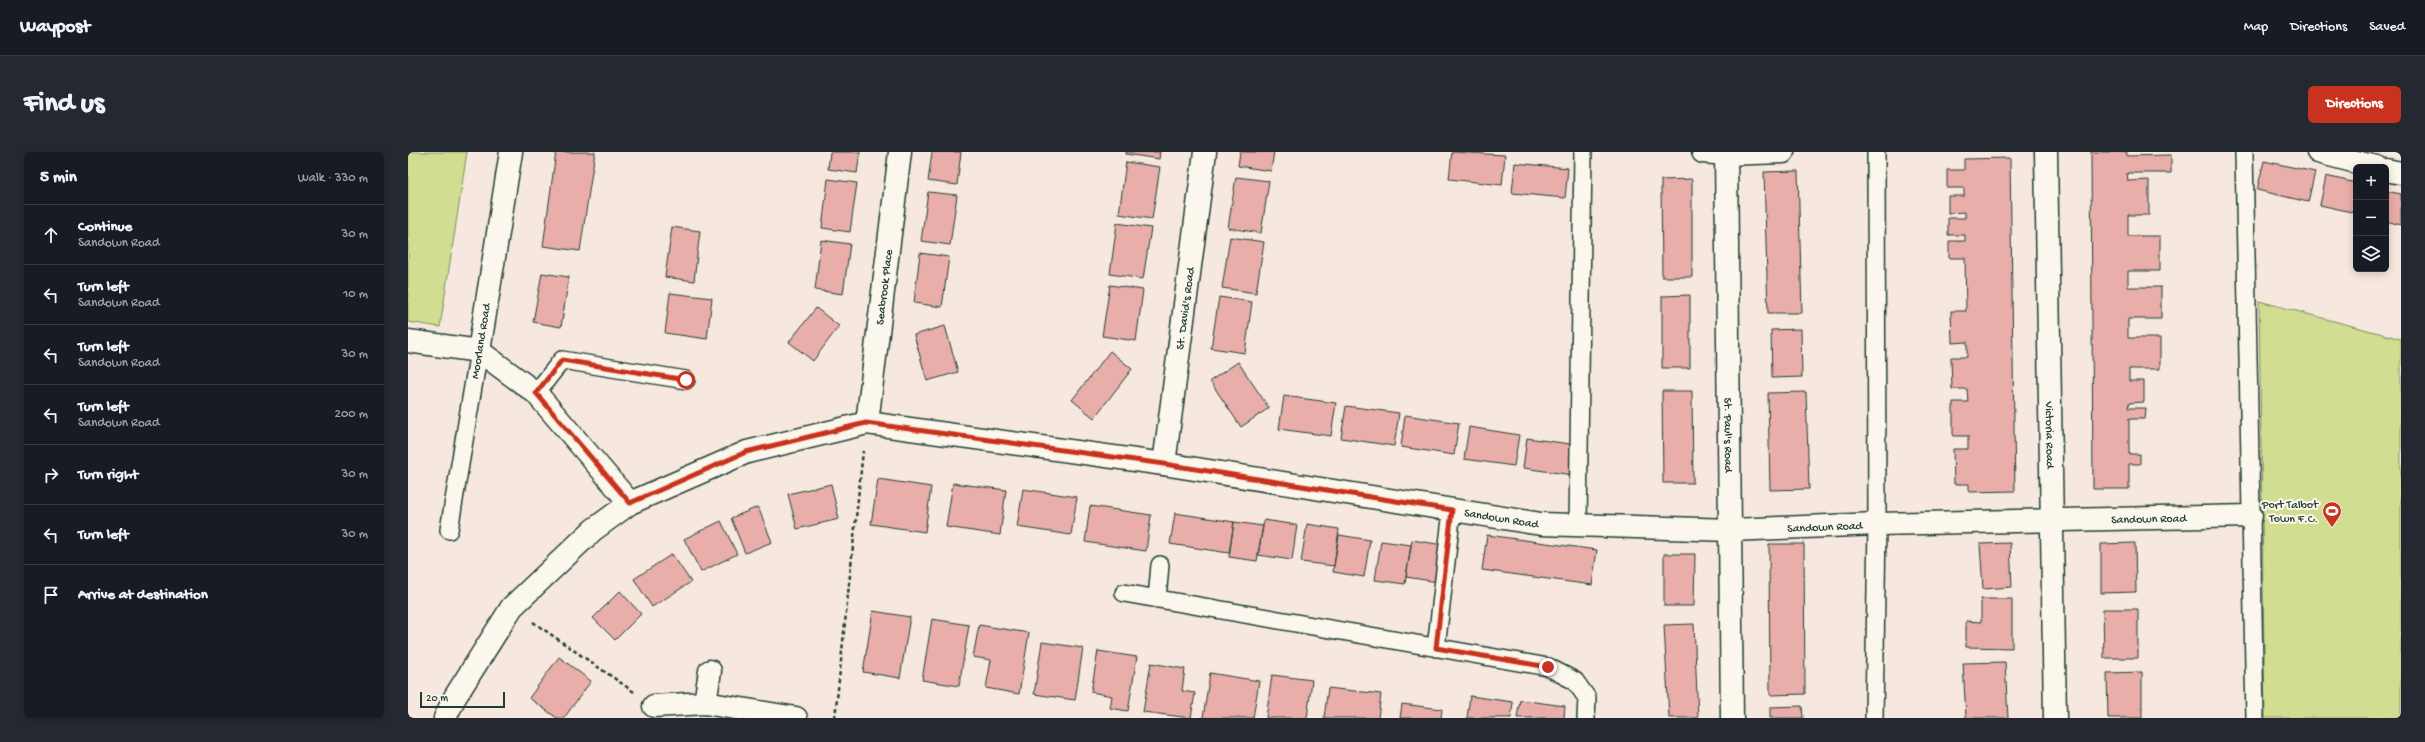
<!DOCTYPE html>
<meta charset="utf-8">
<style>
:root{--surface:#171b24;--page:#242831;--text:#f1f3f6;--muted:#9ea1a6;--line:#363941;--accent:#c8321e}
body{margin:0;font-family:"Gochi Hand",sans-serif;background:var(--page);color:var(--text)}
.controls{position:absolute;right:12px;top:12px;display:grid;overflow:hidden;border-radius:6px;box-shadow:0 2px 10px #0003}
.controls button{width:36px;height:36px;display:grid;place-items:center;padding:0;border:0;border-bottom:1px solid var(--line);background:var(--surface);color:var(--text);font:20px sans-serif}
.scale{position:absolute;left:12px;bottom:10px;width:85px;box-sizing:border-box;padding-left:4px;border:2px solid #1f3d34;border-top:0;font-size:11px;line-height:14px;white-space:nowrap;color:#1f3d34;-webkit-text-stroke:3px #fbf7ec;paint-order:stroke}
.stop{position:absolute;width:12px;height:12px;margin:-9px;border:3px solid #c8321e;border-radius:50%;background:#fff}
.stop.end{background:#c8321e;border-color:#fff;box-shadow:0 1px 4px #0008}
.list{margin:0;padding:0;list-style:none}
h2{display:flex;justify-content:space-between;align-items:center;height:52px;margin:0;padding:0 16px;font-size:17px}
h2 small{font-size:13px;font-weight:400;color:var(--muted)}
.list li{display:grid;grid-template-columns:26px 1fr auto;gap:12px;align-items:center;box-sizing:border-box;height:60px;padding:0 16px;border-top:1px solid var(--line)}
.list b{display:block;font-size:15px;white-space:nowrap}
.list p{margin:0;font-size:13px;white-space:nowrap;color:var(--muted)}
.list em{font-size:13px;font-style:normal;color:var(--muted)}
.icon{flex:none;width:22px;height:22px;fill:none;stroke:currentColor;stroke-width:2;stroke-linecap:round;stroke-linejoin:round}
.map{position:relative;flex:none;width:1993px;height:566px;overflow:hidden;border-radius:6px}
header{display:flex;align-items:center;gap:24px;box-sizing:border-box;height:56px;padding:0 20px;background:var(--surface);border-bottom:1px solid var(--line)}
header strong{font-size:19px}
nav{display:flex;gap:22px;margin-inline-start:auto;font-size:14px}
.intro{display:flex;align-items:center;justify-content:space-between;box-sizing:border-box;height:96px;padding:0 24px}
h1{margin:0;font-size:28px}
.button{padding:10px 18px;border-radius:6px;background:var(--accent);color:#fff;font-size:14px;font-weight:700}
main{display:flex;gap:24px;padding:0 24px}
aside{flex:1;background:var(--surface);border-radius:6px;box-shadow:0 2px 10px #0003}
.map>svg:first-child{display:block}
</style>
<header>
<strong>Waypost</strong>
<nav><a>Map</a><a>Directions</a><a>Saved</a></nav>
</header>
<div class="intro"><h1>Find us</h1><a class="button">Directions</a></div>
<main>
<aside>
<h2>5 min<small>Walk · 330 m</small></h2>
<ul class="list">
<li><svg class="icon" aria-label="ahead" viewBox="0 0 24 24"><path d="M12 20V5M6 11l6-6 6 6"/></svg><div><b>Continue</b><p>Sandown Road</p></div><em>30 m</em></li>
<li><svg class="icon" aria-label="left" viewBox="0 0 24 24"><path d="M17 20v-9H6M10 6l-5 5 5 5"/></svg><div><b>Turn left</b><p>Sandown Road</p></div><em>10 m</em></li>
<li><svg class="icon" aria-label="left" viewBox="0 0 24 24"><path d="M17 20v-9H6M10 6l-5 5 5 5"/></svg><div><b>Turn left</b><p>Sandown Road</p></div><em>30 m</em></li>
<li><svg class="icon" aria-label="left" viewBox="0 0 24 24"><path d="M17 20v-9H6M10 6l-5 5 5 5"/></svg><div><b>Turn left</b><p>Sandown Road</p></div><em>200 m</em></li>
<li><svg class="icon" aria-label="right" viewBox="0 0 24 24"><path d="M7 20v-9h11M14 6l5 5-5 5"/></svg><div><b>Turn right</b></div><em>30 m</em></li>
<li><svg class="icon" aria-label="left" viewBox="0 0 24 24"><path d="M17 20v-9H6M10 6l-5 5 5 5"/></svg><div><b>Turn left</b></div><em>30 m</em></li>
<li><svg class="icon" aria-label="arrive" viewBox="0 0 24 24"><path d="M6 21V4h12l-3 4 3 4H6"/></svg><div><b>Arrive at destination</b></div></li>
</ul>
</aside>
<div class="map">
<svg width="1993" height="566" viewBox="0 0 1993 566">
<rect width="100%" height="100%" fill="#f7e8df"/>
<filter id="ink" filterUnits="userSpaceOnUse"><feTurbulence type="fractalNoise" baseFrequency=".025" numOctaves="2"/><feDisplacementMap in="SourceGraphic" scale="8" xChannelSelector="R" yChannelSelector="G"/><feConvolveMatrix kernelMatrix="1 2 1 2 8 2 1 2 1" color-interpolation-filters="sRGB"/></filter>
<g filter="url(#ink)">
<path fill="#d1dd91" stroke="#788d62" d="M0,0H59L32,175L0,170Z
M1851,149L1993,187V566H1857Z"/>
<path fill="#e9aea9" stroke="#1f3d34" d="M148,0H187L172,99L135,94Z
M422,0H452L449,21L420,17Z
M524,0H553L549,33L520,29Z
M718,0H752L751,7L718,2Z
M832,0H866L863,19L830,14Z
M1044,0L1097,3L1094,33L1041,27Z
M1683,0H1719V4L1763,3V21H1719L1720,29L1741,28V63H1720V84H1752V119H1720V135H1753V167H1720V186H1752V217H1721V229H1736V250L1721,251L1720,256H1738L1737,267H1721V302H1732V312H1721V337H1685Z
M1602,6L1607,339L1561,340V332H1546L1545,297H1560V284H1545V250H1560L1559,237H1544L1543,205H1559V190L1544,191L1543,159H1558L1557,106H1541V89H1557V83H1540V66H1557V60L1540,61V44H1556V36H1539V18H1556V7Z
M1856,9L1907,20L1900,50L1849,38Z
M718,10L752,15L744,67L711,62Z
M1107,11L1160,16L1157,46L1104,41Z
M1390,19L1394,161H1360L1356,20Z
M1918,24L1948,31V61L1912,53Z
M828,25L861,29L853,81L820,76Z
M420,27L449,31L442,80L414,76Z
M1284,27V125H1254L1253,28Z
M1978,39L1993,42V73L1978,69Z
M520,40L549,43L542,93L513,89Z
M709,71L743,76L735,127L702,122Z
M264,75L292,79L286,129L257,125Z
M822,85L856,90L848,141L814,136Z
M413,88L442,92L435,142L407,138Z
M512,101L541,105L534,155L506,151Z
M134,121L161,125L153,175L125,170Z
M702,133L735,138L728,189L694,184Z
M262,141L304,146L299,187L257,181Z
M1282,143V216H1254V144Z
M811,145L844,150L837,201L803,196Z
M408,156L431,174L405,209L381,190Z
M537,174L550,220L519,229L506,183Z
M1393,177L1394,225L1364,226L1363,178Z
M702,199L724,217L686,266L664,248Z
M830,210L861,256L833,275L802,229Z
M1254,239H1284L1285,331H1255Z
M1398,240L1401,337L1362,338L1360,241Z
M876,244L928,251L923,284L871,277Z
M938,254L991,261L986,294L933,286Z
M997,263L1051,271L1046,303L993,295Z
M1061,275L1111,283L1106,314L1056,307Z
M1119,286L1169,293L1165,323L1115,316Z
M470,327L523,335L517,380L463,372Z
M545,331L598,338L592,383L538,375Z
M423,332L431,367L389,377L380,342Z
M615,337L669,345L663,383L609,375Z
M682,354L743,363L738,399L677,390Z
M350,355L364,390L337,401L323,366Z
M767,361L826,370L821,401L762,392Z
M856,368L889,373L884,408L850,403Z
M313,369L329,402L293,420L276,387Z
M826,370L855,374L849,409L821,405Z
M899,372L931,377L926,414L893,410Z
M931,383L962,388L956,425L925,420Z
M1079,383L1189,398L1184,433L1074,418Z
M1004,388L1035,393L1030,430L998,425Z
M973,389L1003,393L997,432L967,428Z
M1602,391L1604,435L1575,437L1572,392Z
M1727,391L1728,440L1693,441V392Z
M1361,392H1396L1397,542L1362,543Z
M264,402L283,430L244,455L226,427Z
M1256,402H1287L1286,454H1256Z
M212,439L233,462L207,488L185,466Z
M1573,447H1604V496L1558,495V469L1573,470Z
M1695,457H1730V506H1696Z
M465,459L502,465L492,526L455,520Z
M524,467L561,473L551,534L514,528Z
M1286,472L1290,566H1261L1256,473Z
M571,473L621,481L611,542L578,536L583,508L565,505Z
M634,490L675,496L667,548L626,542Z
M690,499L729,505L720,559L702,556L704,544L683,540Z
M151,505L183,529L156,566H149L121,546Z
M1597,510L1600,566H1558L1555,511Z
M743,511L777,517L774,539L787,541L783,566L735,560Z
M1734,520V566H1700L1699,521Z
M802,521L851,529L845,566H795Z
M864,523L904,528L899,566H858Z
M920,536L973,542L970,566H916Z
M1062,544L1105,550L1103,566H1059Z
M1112,548L1157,554L1156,566H1109Z
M994,552L1034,557L1033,566H992Z
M1394,554L1395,566H1362V555Z"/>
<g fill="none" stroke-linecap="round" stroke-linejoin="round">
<defs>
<path id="lane" d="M1836,0L1847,566
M128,241L154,208L278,228
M1170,374L1175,0
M41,378L71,199
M716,441L1140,515L1167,529L1179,546L1178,566
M749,447L752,413
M1028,496L1044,358
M1466,566L1469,372L1468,0"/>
<g id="street">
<path d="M1295,0L1318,2L1375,0"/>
<path id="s1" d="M1318,0L1324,566"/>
<path d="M1910,0L1968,15"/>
<path d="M1978,18L1993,21"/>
<path d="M0,189L71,199L128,241L222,351"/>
<path d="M71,199L103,0"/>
<path id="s2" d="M459,271L492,0"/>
<path id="s3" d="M756,312L797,0"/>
<path d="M297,551L302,519"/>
<path d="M246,554L297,551L388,566"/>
<path id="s4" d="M37,566L47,545L104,455L185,378L222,351L339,300L459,271L756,312L1133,372L1323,378L1469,372L1843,364"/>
</g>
<g id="secondary">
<path id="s5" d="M1638,0L1647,566"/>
</g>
</defs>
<use href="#lane" stroke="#1f3d34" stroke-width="20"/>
<use href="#street" stroke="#1f3d34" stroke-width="25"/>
<use href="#secondary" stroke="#1f3d34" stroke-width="25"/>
<path stroke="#1f3d34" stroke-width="2.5" stroke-dasharray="4 3" stroke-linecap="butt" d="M1867,369L1883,371
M125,470L226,540
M427,566L455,299"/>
<use href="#lane" stroke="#fbf7ec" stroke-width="17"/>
<use href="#street" stroke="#fbf7ec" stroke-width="22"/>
<use href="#secondary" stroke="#fbf7ec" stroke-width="22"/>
</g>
</g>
<g fill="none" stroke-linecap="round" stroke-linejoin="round" filter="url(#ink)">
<path stroke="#c8321e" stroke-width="5" d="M278,228L154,208L128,241L222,351L338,300L458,271L756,312L1044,358L1028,496L1140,515"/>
</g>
<defs>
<symbol id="stadium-pin" viewBox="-11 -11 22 30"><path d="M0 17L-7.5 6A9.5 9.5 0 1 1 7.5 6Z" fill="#c8321e" stroke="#fbf7ec"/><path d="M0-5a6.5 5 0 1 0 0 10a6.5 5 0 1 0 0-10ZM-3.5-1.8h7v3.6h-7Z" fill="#fff"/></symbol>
</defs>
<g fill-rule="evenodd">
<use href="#stadium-pin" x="1913" y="348" width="22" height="30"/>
</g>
<g text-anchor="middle" stroke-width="4" stroke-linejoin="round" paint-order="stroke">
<g font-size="12" fill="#1f3d34" stroke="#fbf7ec">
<text dy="4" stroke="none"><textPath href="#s2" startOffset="137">Seabrook Place</textPath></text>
<text dy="4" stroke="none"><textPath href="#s3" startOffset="157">St. David's Road</textPath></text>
<text transform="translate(72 189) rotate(-81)" y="4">Moorland Road</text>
<text dy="4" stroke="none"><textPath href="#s1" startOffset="283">St. Paul's Road</textPath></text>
<text dy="4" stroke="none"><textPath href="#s5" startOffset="283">Victoria Road</textPath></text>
<text dy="4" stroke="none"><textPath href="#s4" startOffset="1180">Sandown Road</textPath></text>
<text dy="4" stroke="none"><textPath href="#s4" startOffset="1828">Sandown Road</textPath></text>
<text dy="4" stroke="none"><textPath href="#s4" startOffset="1504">Sandown Road</textPath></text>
</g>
<g font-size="12" fill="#1f3d34" stroke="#fbf7ec" text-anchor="end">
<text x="1910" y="356">Port Talbot<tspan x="1910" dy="14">Town F.C.</tspan></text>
</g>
</g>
</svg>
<div class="controls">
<button>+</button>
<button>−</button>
<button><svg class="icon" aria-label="layers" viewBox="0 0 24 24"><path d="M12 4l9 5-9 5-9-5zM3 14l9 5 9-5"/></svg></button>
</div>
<div class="scale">20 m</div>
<div class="stop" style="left:278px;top:228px"></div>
<div class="stop end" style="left:1140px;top:515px"></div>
</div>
</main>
